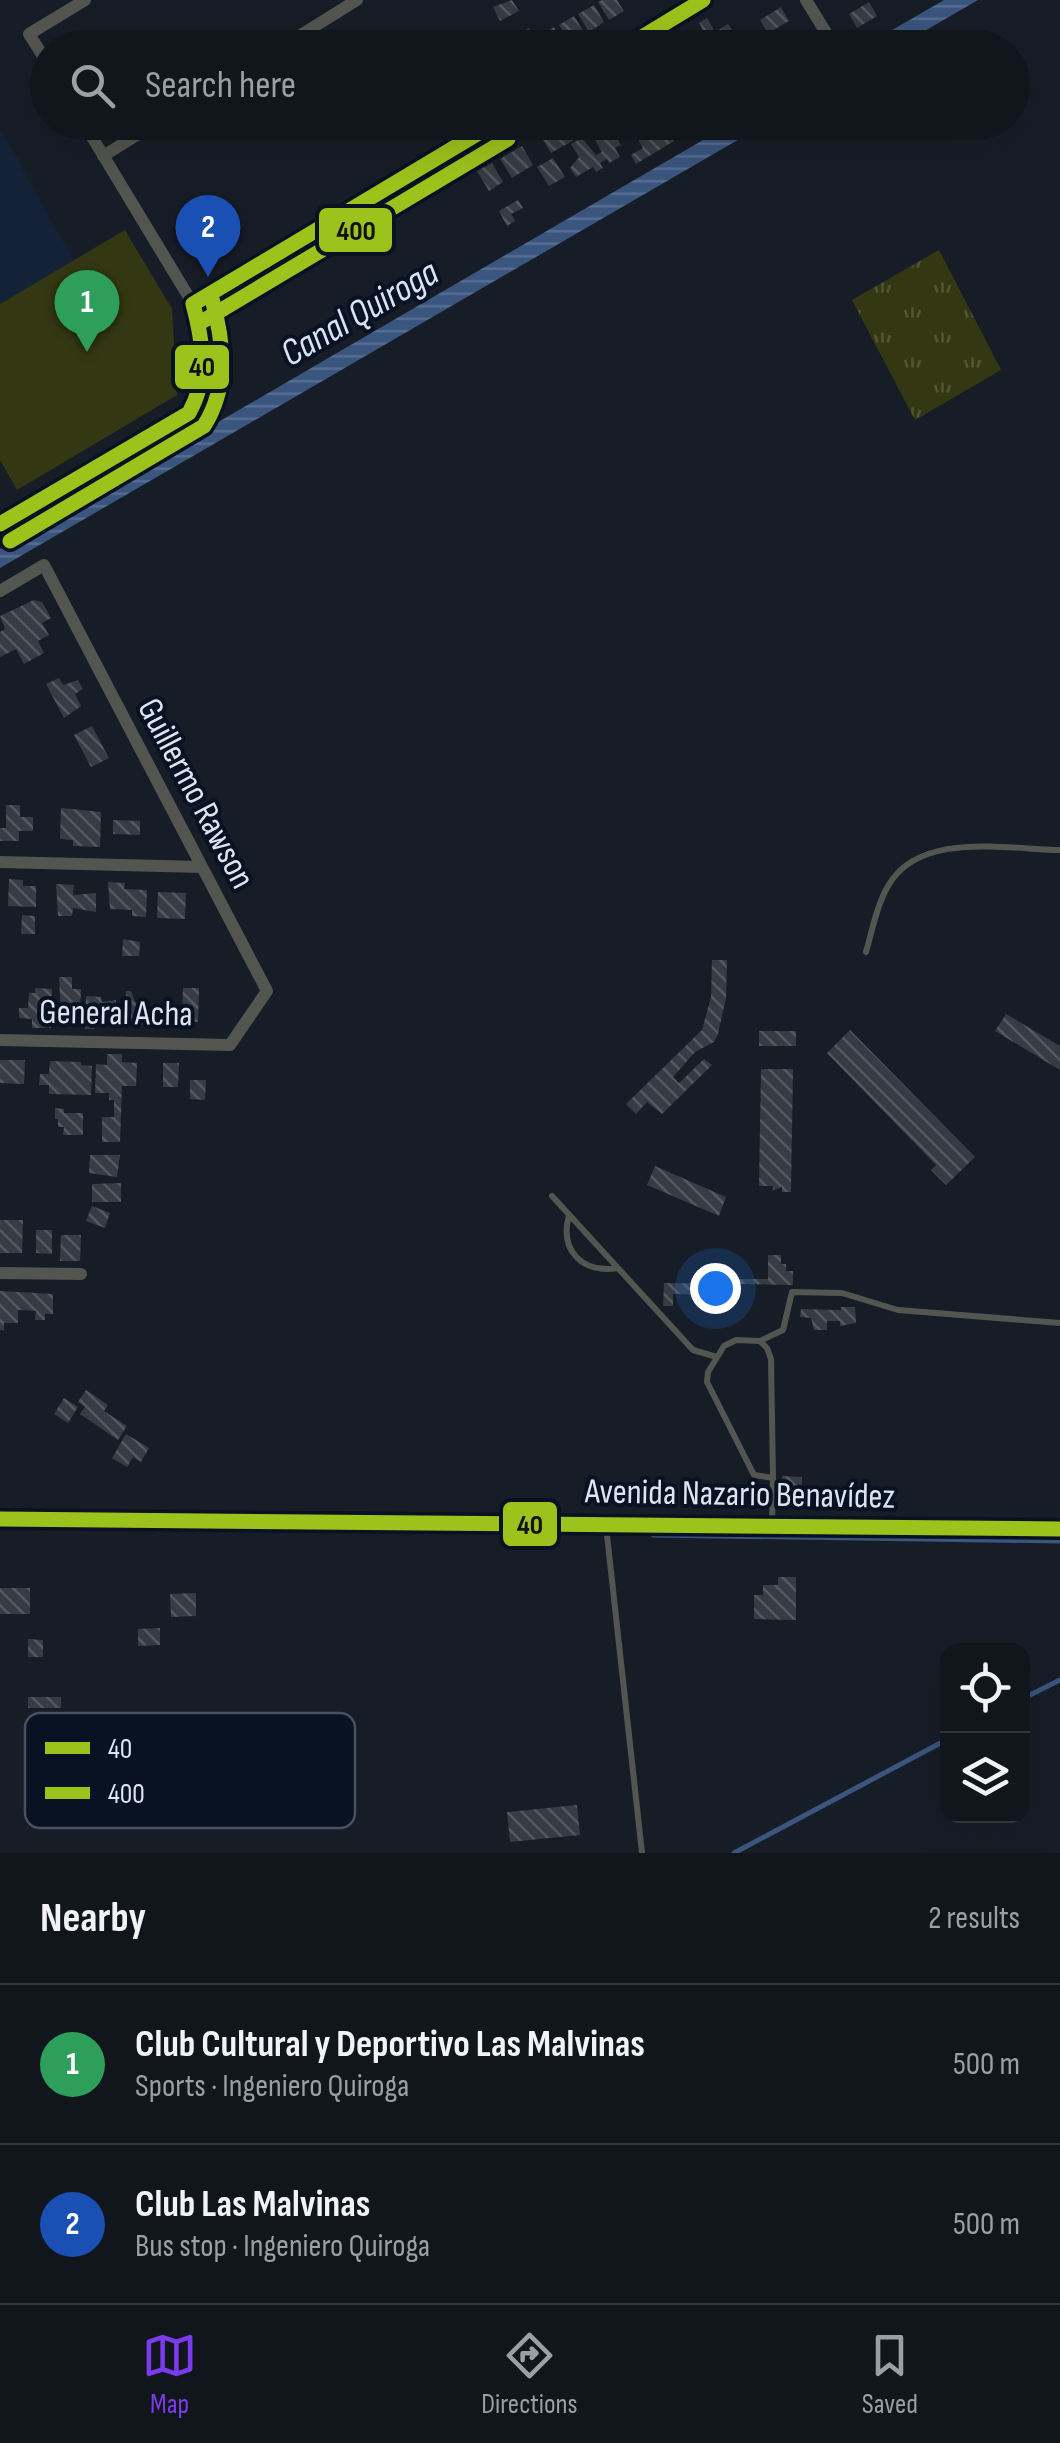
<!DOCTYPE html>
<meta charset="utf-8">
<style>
:root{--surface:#11161d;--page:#1e232a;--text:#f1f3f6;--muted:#9c9fa4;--line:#30353b;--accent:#7c3aed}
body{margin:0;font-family:"Sofia Sans Condensed",sans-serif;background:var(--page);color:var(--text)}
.controls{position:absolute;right:30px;bottom:30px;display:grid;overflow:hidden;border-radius:20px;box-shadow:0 10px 40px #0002}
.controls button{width:90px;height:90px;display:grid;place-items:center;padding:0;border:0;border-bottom:2px solid var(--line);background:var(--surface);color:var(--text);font:50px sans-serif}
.you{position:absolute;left:715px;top:1288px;width:35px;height:35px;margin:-25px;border:8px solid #fff;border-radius:50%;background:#1a73e8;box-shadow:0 0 0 15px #1a73e833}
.badge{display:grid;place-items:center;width:65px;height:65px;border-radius:50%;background:var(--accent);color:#fff;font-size:32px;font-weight:700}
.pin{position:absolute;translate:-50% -82px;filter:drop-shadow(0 2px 5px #0008)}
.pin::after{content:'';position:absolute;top:52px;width:35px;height:30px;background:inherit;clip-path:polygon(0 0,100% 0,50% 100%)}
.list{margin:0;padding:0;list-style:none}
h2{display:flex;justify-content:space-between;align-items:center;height:130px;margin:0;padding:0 40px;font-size:42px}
h2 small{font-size:32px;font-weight:400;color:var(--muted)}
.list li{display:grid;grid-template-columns:65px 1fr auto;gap:30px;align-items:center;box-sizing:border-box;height:160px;padding:0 40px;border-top:2px solid var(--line)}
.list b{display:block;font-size:38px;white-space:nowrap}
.list p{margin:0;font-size:32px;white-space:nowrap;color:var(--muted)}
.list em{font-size:32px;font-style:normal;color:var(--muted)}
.icon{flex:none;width:55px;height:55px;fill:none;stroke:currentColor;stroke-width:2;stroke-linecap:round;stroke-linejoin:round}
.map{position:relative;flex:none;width:1060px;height:1853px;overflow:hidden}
.search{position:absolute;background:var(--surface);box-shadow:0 10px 40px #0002;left:30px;right:30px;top:30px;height:110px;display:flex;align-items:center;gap:25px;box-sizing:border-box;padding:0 35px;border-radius:55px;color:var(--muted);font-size:38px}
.sheet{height:450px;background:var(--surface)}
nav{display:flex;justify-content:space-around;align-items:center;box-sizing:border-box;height:140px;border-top:2px solid var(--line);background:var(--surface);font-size:28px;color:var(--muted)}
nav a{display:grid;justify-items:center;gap:5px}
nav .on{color:var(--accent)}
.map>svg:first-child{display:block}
</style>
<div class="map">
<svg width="1060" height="1853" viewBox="0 0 1060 1853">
<defs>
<pattern id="grass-tufts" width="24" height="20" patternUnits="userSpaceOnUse" patternTransform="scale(2.5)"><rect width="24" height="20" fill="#343812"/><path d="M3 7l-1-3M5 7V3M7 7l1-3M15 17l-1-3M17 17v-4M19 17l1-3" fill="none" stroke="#515535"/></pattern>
<pattern id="water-rules" width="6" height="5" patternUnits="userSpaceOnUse" patternTransform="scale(2.5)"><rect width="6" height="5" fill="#3a557e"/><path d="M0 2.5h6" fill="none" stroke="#566d91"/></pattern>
<pattern id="building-back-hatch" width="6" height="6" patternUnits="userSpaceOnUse" patternTransform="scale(2.5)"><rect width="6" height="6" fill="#373c44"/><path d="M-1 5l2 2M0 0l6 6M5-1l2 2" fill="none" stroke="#54585f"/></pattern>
</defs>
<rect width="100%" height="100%" fill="#171d27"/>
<path fill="#142237" d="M0,129L74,261L0,304Z"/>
<path fill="url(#grass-tufts)" d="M939,250L1001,370L915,420L852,300Z"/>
<path fill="#343812" d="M125,230L172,309L177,395L17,490L0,460V304Z"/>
<path fill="url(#water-rules)" d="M944,0H978L897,47H863Z
M734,122L767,123L0,568V549Z"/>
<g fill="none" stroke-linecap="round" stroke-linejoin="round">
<path stroke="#3a557e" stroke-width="5" d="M653,1535L1060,1541
M1022,1699L1060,1680
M734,1853L948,1739"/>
</g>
<path fill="url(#building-back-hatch)" d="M512,0L519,11L500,21L493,7Z
M602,0H617L624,11L609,20L598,2Z
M869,2L877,16L857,28L849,14Z
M594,5L604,22L589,32L578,14Z
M781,7L789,21L768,33L760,20Z
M574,16L585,34L570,43L559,25Z
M707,18L715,32L728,24L739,41L729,48H698L695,43L707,37L699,23Z
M554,27L564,48L493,45L488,48L484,42L499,39L496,34L504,30L509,40L529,28L535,38Z
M560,122H582L588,132L551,153L540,135Z
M596,122H602L605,128L609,125L621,145L615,148L620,157L609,163L607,159L600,163L603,168L596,172L593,167L576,177L570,168L579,157L571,144L582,138L596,155L602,152L588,127Z
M637,122H664L674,141L636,164L631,155L643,148L638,139L645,135Z
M522,146L533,165L512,178L500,159Z
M553,158L565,177L549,186L537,167Z
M492,163L503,182L489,191L477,171Z
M518,200L523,208L511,214L515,221L507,226L499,211Z
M34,600L42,602L51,618L42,623L49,635L38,641L44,653L24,664L16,649L0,657V632L5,629L0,616Z
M59,678L63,685L78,680L83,689L75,694L81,706L64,718L46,684Z
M92,726L109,758L91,767L74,735Z
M6,805H20V817H33V831H19V841H0V828H6Z
M61,808L101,812L100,847L73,846V840L60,839Z
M113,820L140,821V835L113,834Z
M9,879L23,880V886H36V907L8,906Z
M108,882L125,883L124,889L147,890L146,917L132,916V910L110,909Z
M56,884L74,885L73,895L96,893V912L73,908L72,916H58Z
M158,892L186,893L185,919L157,918Z
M22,915L35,916V934H21Z
M123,939L140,942L139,956H122Z
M712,960H727L726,998L718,1034L714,1042L695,1052L673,1077L679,1083L704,1059L712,1065L662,1114L647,1102L636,1114L626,1104L702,1030L711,997Z
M59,977H72V989H81L80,1020L61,1017Z
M35,988L52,989L51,1028H32V1019L19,1018V1008H28L29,993H35Z
M183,988H199L198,1022L182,1021V1026L152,1025V1008L182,1009Z
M126,991H131L135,1002H148L147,1025L125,1024Z
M86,996L101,997L102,1002L116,1000V1020L95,1019V1029H85Z
M1006,1014L1060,1046V1070L995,1031Z
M850,1030L975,1157L946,1185L931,1170L936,1165L827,1053Z
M759,1031H796V1046H759Z
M107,1054H122V1062L137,1063L136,1086H122L120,1142H102V1117H114V1100H109V1093H95L96,1064L107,1065Z
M0,1060H25L24,1084L0,1083Z
M50,1061L81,1062V1065L92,1066L91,1095L49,1094V1085H39L40,1074H49Z
M163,1063H179L178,1087H163Z
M761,1069H793L791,1192H782V1187L772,1191L773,1186H759Z
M190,1080H206L205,1100L190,1099Z
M55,1108L64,1109V1113H83V1135H63L64,1127H58V1119H55Z
M90,1155H120L117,1177L89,1173Z
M655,1166L726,1197L719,1216L647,1185Z
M121,1183V1202H92V1184Z
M92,1206L110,1213L105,1228L86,1221Z
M0,1220H23L22,1253H0Z
M36,1230H52V1254L36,1253Z
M61,1235H81L80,1261H60Z
M768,1255H781V1264H786V1271H793V1285L740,1284V1279H768Z
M664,1283L740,1284V1296L673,1294V1306H663Z
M0,1291L53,1294V1314H45V1320H35L36,1311L18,1310V1323H4V1331L0,1330Z
M841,1307H855L856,1323L840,1326V1321H827V1330H814L811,1318L800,1317L801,1309L841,1310Z
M86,1390L108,1405L104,1411L127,1426L118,1440L80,1414L85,1407L78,1402Z
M64,1398L78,1407L68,1423L54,1414Z
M126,1434L149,1448L141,1462L133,1457L127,1467L112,1458Z
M782,1476L802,1477V1493H815V1499H782Z
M778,1577H796V1620L754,1619V1595H763V1585H778Z
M0,1588H30V1614H0Z
M196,1593V1616L171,1617L170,1594Z
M160,1628V1645L138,1646V1629Z
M28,1639L43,1640V1657H28Z
M28,1697H61V1708H28Z
M577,1805L580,1835L510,1842L507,1812Z"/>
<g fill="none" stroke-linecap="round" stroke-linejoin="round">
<path stroke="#535550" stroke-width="6" d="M866,952C872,931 877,905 888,886C919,831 1006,849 1060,850
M552,1196L693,1350L717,1357
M569,1215C559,1251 583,1274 618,1268
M760,1341L767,1348L771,1359L773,1478L754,1475L707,1382L708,1372L724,1346L736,1340L760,1341L783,1330L792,1292L842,1293L898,1310L1060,1323
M772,1525L773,1478
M606,1526L642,1853"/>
<path stroke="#535550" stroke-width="12" d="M806,0L833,44
M280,48L357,0
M623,48L703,0
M48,64L29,34L85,0
M103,156L158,122
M193,304L498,122
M0,524L189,413L199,396L203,379L201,338L193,304L83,122
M0,591L44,565L267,991L230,1045L0,1040
M0,862L202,867
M0,1273L81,1274"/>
<path stroke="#535752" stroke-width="20" d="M0,1519L1060,1529"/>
<defs>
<path id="bus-1" d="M624,48L703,0
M0,524L189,413C209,378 203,342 193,304L497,122
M0,1519L1060,1529"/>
<path id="bus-2" d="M203,321L508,139
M10,541L204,426C229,386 224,343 212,299"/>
</defs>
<use href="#bus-1" stroke="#081223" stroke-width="22"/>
<use href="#bus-2" stroke="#081223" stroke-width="22"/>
<use href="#bus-1" stroke="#9cc31c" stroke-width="15"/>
<use href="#bus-2" stroke="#9cc31c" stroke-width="15"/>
</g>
<g text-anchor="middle" stroke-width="8" stroke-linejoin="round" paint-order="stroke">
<g font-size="35" fill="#dde5f1" stroke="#081223">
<text transform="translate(197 793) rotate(62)" y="12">Guillermo Rawson</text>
<text transform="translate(116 1012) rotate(1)" y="12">General Acha</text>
<text transform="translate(740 1493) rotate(1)" y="12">Avenida Nazario Benavídez</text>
</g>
<g font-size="38" font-style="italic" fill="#dae3f2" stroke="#081223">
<text transform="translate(359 312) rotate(-30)" y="13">Canal Quiroga</text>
</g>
</g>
<rect x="25" y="1713" width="330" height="115" rx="15" fill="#081223" stroke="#485161" stroke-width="2.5"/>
<rect x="45" y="1742" width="45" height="12" fill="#9cc31c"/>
<rect x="45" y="1787" width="45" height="12" fill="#9cc31c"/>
<g font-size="28" fill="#dde5f1">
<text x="108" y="1758">40</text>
<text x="108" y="1803">400</text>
</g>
<g stroke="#081223" stroke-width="4">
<rect x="317" y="206" width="77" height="48" rx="10" fill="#9cc31c"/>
<rect x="173" y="343" width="58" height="48" rx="10" fill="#9cc31c"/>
<rect x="501" y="1500" width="58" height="48" rx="10" fill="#9cc31c"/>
</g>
<g font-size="28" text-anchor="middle" font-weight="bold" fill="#111">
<text x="356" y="240">400</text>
<text x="202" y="376">40</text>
<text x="530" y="1534">40</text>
</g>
</svg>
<div class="controls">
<button><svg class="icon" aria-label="locate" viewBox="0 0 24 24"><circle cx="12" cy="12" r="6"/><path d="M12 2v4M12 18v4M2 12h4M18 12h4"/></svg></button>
<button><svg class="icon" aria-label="layers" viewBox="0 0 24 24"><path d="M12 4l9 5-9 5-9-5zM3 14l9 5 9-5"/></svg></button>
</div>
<div class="you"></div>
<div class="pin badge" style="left:87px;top:352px;background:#2e9e5b">1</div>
<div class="pin badge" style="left:208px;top:277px;background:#1a4fb4">2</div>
<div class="search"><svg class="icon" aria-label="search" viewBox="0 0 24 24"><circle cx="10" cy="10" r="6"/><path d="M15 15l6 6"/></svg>Search here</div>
</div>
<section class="sheet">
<h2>Nearby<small>2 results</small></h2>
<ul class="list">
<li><span class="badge" style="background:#2e9e5b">1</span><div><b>Club Cultural y Deportivo Las Malvinas</b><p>Sports · Ingeniero Quiroga</p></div><em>500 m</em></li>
<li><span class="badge" style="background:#1a4fb4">2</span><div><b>Club Las Malvinas</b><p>Bus stop · Ingeniero Quiroga</p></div><em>500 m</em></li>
</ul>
</section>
<nav>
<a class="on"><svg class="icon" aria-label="map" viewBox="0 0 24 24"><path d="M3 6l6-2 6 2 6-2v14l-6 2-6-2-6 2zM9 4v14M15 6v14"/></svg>Map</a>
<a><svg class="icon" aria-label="directions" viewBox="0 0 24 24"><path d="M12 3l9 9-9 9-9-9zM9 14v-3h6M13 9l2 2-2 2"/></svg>Directions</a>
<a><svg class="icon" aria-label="saved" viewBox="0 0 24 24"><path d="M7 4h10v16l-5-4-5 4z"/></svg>Saved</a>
</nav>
